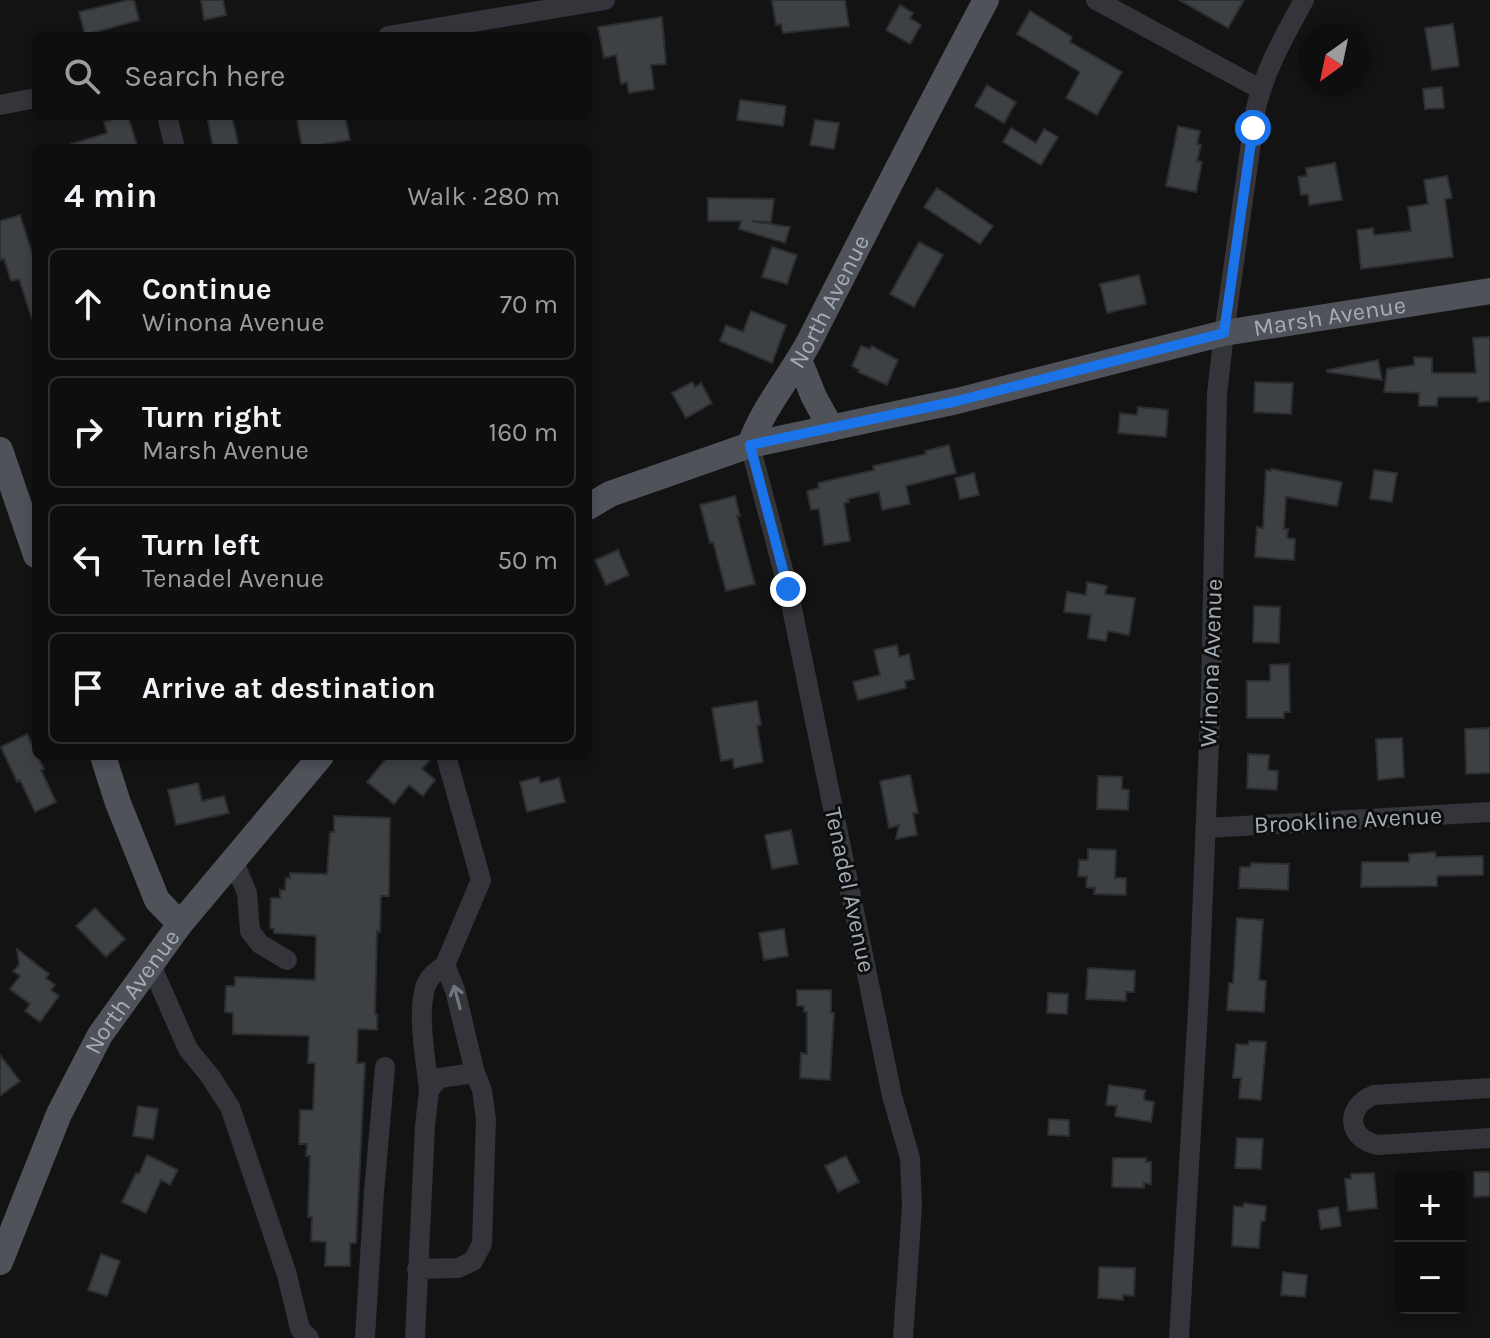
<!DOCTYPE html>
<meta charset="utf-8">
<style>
:root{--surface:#0e0e0f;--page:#1c1c1d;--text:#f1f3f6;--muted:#9b9c9e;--line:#2e2e2f}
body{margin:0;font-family:Karla,sans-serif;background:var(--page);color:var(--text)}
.controls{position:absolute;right:24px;bottom:24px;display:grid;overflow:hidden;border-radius:12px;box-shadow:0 4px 12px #0003}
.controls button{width:72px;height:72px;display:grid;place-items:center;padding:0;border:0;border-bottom:2px solid var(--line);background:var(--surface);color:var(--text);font:40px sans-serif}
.compass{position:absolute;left:1298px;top:24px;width:72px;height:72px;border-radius:50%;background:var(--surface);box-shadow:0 4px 12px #0003;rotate:213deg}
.stop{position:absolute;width:24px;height:24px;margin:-18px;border:6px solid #1a73e8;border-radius:50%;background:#fff}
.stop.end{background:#1a73e8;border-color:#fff;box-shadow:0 2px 8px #0008}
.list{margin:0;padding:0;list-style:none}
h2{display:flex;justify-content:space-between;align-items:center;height:104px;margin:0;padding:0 32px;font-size:34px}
h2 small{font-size:26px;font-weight:400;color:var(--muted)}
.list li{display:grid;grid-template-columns:52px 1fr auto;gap:24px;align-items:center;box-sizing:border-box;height:112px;margin:0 16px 16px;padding:0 16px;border:2px solid var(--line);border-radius:12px}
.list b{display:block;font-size:30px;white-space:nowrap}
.list p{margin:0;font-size:26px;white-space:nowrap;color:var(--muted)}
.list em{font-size:26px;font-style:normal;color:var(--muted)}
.icon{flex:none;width:44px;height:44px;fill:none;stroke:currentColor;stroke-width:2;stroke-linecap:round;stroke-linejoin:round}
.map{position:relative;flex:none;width:1490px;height:1338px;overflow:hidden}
.search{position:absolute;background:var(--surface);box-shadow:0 4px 12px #0003;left:32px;top:32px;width:560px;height:88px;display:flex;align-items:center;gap:20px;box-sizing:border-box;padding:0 28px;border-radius:12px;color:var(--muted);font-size:30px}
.panel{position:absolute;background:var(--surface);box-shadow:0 4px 12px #0003;left:32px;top:144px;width:560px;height:616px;border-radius:12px}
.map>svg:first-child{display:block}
</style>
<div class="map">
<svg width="1490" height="1338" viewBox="0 0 1490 1338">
<rect width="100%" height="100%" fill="#131314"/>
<path fill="#3e4144" stroke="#2c2d31" stroke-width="2" d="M128,0H134L139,20L85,35L79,12Z
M201,0H223L226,15L204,20Z
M772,0H845L849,26L783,33L781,24L776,25Z
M1179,0H1244L1228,28Z
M900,5L913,13L910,18L921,25L910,44L886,30Z
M1030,11L1072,37L1070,42L1122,72L1097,115L1066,98L1080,72L1017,34Z
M662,17L666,64L651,65L654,89L629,93L627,82L621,84L616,55L604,58L598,27Z
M1453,24L1459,66L1432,70L1425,28Z
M987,85L1016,102L1004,123L975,106Z
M1442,87L1444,108L1425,109L1423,89Z
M740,100L786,106L783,126L737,120Z
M124,116H128L138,148H71V144L107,133L104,122Z
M207,116H232L239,148H213Z
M311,116H345L350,140L302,148L297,119Z
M815,120L839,123L834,149L810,145Z
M1178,126L1200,131L1197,144L1201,145L1197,161L1202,162L1196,192L1166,186Z
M1011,128L1036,143L1044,129L1058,137L1041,165L1003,142Z
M1335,163L1342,200L1309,205L1308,194L1301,195L1298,177L1307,176L1306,168Z
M1447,176L1452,198L1445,199L1453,257L1361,269L1357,230L1373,228L1374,235L1411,231L1408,207L1428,204L1424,180Z
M937,188L993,226L980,244L924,207Z
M708,198L774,199L771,222L752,221L790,227L785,243L739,229L741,221H708Z
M20,215L36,265V322H33L19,279L11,281L4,259L0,260V221Z
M919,242L943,255L914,307L890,294Z
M772,247L797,255L787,284L762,277Z
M1139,275L1146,304L1107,313L1100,284Z
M751,311L786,325L772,363L720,341L726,325L743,332Z
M1490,337V401L1478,402V397H1438L1437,406H1419V393L1384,392L1387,369L1414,365V357L1432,358V373H1476L1473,338Z
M861,346L870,349L872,346L898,360L887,385L858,372L859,370L852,366Z
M1378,360L1382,380L1327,372V370Z
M692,382L695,387L701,383L712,403L686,418L672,393Z
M1255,382L1293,383L1291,414L1254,412Z
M1138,407L1168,410L1166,437L1118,433L1120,413L1137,415Z
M949,445L956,473L906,486L910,504L882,510L879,492L848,499L849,502L844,503L850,541L824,545L819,509L811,510L807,491L819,488L818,483L874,470L873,466L926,454L925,451Z
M1271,469L1342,482L1337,506L1286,497L1284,529H1288L1287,538L1295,539L1294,560L1255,557L1257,527L1263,528L1266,470L1271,471Z
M1374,470L1397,473L1392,502L1370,499Z
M974,473L979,495L960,499L955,478Z
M735,496L740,516H737L755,584L726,591L713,542L710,543L700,505Z
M618,550L629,575L606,585L595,560Z
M1087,582L1107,586L1105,594L1135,598L1129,635L1108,631L1106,641L1088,638L1091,615L1064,612L1067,592L1086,595Z
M1254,606L1280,607L1279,643L1253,642Z
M897,645L899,657L909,654L914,679L905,681L906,688L858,700L853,682L880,675L874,650Z
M1289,664L1290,712H1284V718H1247V681H1270V665Z
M757,701L761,725L757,726L763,762L734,768L733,759L721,761L712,708Z
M1490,728V773L1466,774L1465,729Z
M27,734L44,769L41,770L56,802L35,812L20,780L17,782L1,747Z
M1402,738L1404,777L1378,780L1376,739Z
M1248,754L1269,755L1268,770L1278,771L1277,790L1247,788Z
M388,756H433L422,769L435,780L423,796L409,785L394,804L367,782Z
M910,775L918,813H913L917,835L896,839L899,825L889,828L880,781Z
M1098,776L1122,777V789L1129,790L1128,810L1097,809Z
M539,777L540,783L559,778L565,802L527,812L520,782Z
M198,783L202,801L224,796L229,813L176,825L168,790Z
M334,816L390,818L389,896H381L380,932L377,931L375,1014H377V1030L358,1029L357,1063H365L356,1243H350V1266H325L326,1242L311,1241L312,1217H308L310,1156H306L307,1144H299L300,1110H313L315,1063H308L309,1036L233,1034V1013L225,1012L226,986H235V977L315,980L316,936L274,933V929L270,928L271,898H280V890H285L286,878H290V873L327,874L330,832H334Z
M791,830L798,864L772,869L765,835Z
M1088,849L1116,850L1115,878H1126V895L1094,894L1095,888L1086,887L1087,877L1078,876L1079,860H1088Z
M1435,852L1436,857L1483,856V875L1437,876V886L1361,887L1362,862H1409V854Z
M1251,863L1289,864L1288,890L1239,888L1240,867H1250Z
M95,908L125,939L106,957L76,926Z
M1237,918L1263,920L1259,980L1266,981L1264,1012L1227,1010L1229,983H1233Z
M784,929L788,956L764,960L759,933Z
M17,949L49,974L46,978L55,985L51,990L59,996L40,1022L25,1011L30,1004L10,989L20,976L13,971L19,965Z
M1088,968L1135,971L1134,992H1126V1001L1086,999Z
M797,990H831V1013H834L830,1080L800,1078L801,1053L807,1054V1012H804V1006H797Z
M1048,993L1068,994L1067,1014L1047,1013Z
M1249,1041L1266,1042L1261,1100L1239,1098L1241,1078H1233L1236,1044L1248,1045Z
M0,1055L20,1081L0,1096Z
M1109,1085L1145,1090L1144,1100L1154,1102L1151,1122L1115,1116L1117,1106L1106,1105Z
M138,1106L158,1109L153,1139L133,1136Z
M1049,1119L1069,1120V1136L1048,1135Z
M1237,1138L1263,1139L1261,1169L1235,1168Z
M147,1155L178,1170L170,1185L161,1180L146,1213L122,1202L136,1173L139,1174Z
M846,1156L859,1182L838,1192L825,1166Z
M1113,1158H1146V1162H1151V1184L1144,1183V1188L1112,1187Z
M1474,1172H1490V1196L1474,1197Z
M1374,1173L1377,1208L1348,1211L1345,1179H1351V1174Z
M1244,1203L1266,1206L1265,1221H1261L1259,1248L1232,1246L1234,1206L1243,1207Z
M1338,1207L1341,1226L1321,1229L1318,1210Z
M101,1254L120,1261L107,1296L88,1290Z
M1099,1267L1135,1268L1134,1296L1123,1295V1300L1098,1298Z
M1283,1272L1307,1275L1305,1297L1281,1295Z"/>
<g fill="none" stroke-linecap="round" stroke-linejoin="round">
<path stroke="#33353a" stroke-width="20" d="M1096,0L1260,89
M388,36L605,0
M0,105L36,98
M167,116L175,148
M750,445L788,589L892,1096L910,1158L912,1206L903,1338
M1206,828L1490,812
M234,862L247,893L250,931L260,944L287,960
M151,965L188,1049L210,1076L230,1107L287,1275L300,1329L309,1338
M445,965L481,880L446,756
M1490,1088L1374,1095C1345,1106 1346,1139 1378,1145L1490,1138
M429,1090C426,1060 417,1017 425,988C428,977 437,971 445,965L455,990L475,1073
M365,1338L374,1192L385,1067
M415,1338L425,1126L429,1090L439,1078L475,1073L482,1090L486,1119L482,1244L473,1261L458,1268L417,1269
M1179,1338L1199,992L1211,692L1217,394L1224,333L1256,108C1265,69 1285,35 1304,0"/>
<g stroke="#4f5359" stroke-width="26">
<path d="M799,360L814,397L831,428"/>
<path id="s1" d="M750,445L957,401L1224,333L1490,291"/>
<path d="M0,450L36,555"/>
<path id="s2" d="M588,507L610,494L750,445C763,407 791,376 810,340C868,226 926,113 986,0"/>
<path d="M103,756L118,803L157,900L180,924"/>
<path id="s3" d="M0,1262L59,1114L100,1035L180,924L321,756"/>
</g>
</g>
<defs><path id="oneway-shaft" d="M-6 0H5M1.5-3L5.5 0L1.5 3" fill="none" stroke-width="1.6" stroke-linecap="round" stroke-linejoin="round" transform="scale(2)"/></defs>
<use stroke="#71767e" href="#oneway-shaft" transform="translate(457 997) rotate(-105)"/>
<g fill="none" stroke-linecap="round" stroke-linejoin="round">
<path stroke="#1a73e8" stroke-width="10" d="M788,589L750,445L957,401L1224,333L1253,128"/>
</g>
<g text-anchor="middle" stroke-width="6" stroke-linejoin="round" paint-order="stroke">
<g font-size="24" fill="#a3acb6" stroke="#0e0e0f">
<text dy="8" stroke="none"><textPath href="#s2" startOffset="338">North Avenue</textPath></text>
<text dy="8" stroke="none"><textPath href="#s1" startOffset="594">Marsh Avenue</textPath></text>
<text transform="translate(1211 663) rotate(-88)" y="8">Winona Avenue</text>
<text transform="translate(1348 820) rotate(-3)" y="8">Brookline Avenue</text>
<text transform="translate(850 890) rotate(78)" y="8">Tenadel Avenue</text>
<text dy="8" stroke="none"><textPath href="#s3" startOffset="302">North Avenue</textPath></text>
</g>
</g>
</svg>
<div class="controls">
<button>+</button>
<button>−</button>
</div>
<svg class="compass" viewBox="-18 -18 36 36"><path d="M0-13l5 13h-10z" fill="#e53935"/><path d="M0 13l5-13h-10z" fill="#9b9c9e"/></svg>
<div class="stop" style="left:1253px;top:128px"></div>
<div class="stop end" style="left:788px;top:589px"></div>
<div class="search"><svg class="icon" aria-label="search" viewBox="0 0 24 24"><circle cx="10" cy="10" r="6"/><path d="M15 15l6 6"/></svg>Search here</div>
<section class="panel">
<h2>4 min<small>Walk · 280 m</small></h2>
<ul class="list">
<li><svg class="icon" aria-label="ahead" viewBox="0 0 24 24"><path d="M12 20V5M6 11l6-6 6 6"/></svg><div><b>Continue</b><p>Winona Avenue</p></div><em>70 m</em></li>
<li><svg class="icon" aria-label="right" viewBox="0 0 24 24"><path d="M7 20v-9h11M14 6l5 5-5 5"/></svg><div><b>Turn right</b><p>Marsh Avenue</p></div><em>160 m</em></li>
<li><svg class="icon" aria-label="left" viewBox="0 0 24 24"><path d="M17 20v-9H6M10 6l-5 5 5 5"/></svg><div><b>Turn left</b><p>Tenadel Avenue</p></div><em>50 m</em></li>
<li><svg class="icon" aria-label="arrive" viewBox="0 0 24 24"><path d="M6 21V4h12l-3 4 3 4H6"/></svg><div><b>Arrive at destination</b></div></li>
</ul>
</section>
</div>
